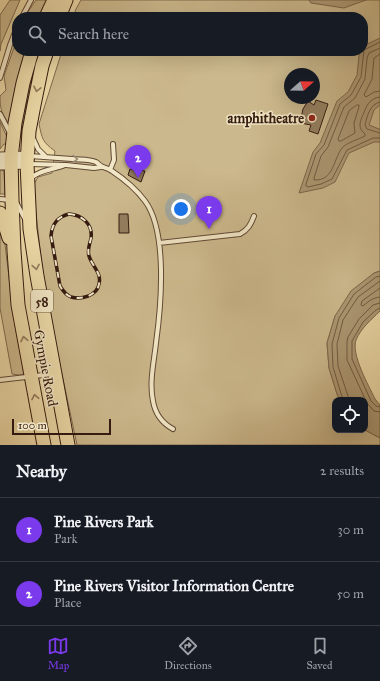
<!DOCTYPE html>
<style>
:root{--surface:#171b24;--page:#242831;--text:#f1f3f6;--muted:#9ea1a6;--line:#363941;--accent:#7c3aed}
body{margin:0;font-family:"IM FELL Great Primer",serif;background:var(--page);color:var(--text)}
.controls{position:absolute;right:12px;bottom:12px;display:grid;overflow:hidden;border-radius:8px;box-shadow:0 4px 16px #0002}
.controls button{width:36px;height:36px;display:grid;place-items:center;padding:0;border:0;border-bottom:1px solid var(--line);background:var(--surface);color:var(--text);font:20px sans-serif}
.compass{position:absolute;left:284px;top:68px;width:36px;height:36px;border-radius:50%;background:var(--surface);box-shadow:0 4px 16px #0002;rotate:70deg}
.scale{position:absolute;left:12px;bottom:10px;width:99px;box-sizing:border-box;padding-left:4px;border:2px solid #351b10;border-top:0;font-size:11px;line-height:14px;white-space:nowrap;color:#351b10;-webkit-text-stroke:3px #f1e6c5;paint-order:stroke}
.you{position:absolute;left:181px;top:209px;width:14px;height:14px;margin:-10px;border:3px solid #fff;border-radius:50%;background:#1a73e8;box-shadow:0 0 0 6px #1a73e833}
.badge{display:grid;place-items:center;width:26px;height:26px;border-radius:50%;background:var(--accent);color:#fff;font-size:13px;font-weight:700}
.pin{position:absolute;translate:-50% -33px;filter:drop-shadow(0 1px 2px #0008)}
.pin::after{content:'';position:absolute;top:21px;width:14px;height:12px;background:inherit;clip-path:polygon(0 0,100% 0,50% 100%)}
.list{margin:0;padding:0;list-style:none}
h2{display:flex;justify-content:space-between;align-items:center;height:52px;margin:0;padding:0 16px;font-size:17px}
h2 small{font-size:13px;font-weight:400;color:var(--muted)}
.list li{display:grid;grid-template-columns:26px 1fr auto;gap:12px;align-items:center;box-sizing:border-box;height:64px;padding:0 16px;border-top:1px solid var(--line)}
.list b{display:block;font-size:15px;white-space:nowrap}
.list p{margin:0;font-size:13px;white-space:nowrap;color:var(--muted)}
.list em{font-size:13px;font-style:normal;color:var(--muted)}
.icon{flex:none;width:22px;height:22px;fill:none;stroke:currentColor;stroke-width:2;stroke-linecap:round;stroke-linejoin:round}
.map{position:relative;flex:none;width:380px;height:445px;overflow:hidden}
.search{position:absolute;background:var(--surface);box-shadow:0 4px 16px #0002;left:12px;right:12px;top:12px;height:44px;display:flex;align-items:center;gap:10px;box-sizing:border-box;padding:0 14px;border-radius:16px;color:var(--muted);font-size:15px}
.sheet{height:180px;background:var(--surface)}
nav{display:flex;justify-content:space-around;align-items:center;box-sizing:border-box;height:56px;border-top:1px solid var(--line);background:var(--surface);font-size:11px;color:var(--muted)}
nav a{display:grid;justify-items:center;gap:2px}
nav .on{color:var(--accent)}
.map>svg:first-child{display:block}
</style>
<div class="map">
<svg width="380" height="445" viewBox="0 0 380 445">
<rect width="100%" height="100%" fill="#ead8a6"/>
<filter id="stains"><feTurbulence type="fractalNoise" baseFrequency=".005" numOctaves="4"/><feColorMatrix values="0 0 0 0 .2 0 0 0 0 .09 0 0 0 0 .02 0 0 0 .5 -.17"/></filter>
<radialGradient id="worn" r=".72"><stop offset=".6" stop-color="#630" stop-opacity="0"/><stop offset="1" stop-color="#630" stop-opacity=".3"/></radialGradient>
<path fill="#cbb88c" stroke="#806a4e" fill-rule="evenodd" d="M10,0H20L1,44L0,51V15Z
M36,0H48L40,17H26L25,16Z
M81,0H380V271L374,273L335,316L327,343L329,368L337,394L340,400H335V430H365L380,438V445H77L45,294L33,186L38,177L52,173L55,151C42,142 42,138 39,124L62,51H363V17H73L76,9ZM290,74H314V98H290Z
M17,39V51H27L10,126C2,113 0,111 0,96L6,90L4,76Z
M0,122L7,137V144H4L0,149Z
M0,170L4,171L5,194H0Z
M0,222L4,236L14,319L24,374L19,375L12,374L0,308Z"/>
<path fill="#ac9873" stroke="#7c664b" d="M309,0H366L344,8L311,3Z
M380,38V105L374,110L369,125L379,129H380V142H374L349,153L335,182L323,188L299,193L313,152L320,143L337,101L348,92L357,75L359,56L360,51H363V46Z
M380,271V311C371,320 361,328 356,340C351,355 369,386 375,399L380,405V438L365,430V400H340L337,394L329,368L327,343L335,316L351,291L374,273Z"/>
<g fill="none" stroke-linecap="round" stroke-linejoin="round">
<path stroke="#705a42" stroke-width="1" d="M380,42L364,50L361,77L351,95L340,104L324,145L316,154L306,184V186L308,187L321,184L332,179L347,150L373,138H380
M380,48L369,53L367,58L365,79L355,98L344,107L328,147L321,156L314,178V180C334,181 333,160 342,148C346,143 359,139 365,136V134C362,131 360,129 360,125C360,122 361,119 363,115C366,107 369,98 380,97
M380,54L374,58L372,79L364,95L366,97L374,92L380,91
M380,102C370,104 367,116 365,125L367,129L380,133
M357,105H359V107L354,123L355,133L341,141H339L338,139L349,111Z
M380,288L362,301L361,305L363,306C369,301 372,298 380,297
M380,303L373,305L359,319L348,337L347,342V360L367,403L374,411L380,412
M380,308L376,310L363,322L352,341V359L371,401L376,406L380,407
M343,400L333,367L332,344L339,318L354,294L376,277L380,276
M348,400V396L338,366L337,344L343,320L358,297L380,281"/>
</g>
<path fill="#937d5e" stroke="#351b10" d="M316,100L328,104L318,134L309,131L311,125L300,123L303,109L308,101L314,105Z
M130,169L145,171L141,182L128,175Z
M119,214H128L129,233H119Z"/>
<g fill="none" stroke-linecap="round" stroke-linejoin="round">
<defs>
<path id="service" d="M22,17L31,0
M0,78L10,45L17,27
M0,114L10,133
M33,138L38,149L46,157
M30,156C44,157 58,158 72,159C80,160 89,159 96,162C99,164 98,164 101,166C104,168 108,168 112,171C124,179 136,189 145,201C168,232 161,307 156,343C154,362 149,382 153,401C155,413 162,423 173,429
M30,164L66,165L94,168L101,167
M110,170L114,160L113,144
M31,178C41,169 54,170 65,165
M0,199L10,200
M17,204L25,219
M159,243L240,234C248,230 251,224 254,216
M0,380L52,374"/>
<path id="tertiary" d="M0,157L27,156
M0,165L27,164"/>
<path id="trunk" d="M46,17L54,0
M59,17L66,0
M32,51L23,83L15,123L11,158L12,200L14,251L18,305L44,445
M47,51L42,66L34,105L29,131L27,164L30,229L37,276L68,445
M0,213L3,219L9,238"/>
</defs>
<use href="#service" stroke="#624a36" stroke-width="6"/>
<use href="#tertiary" stroke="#624a36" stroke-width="11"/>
<use href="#trunk" stroke="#351b10" stroke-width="15"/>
<use href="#service" stroke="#f1e6c5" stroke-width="4"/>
<use href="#tertiary" stroke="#f1e6c5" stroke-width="9"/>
<use href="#trunk" stroke="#ead8a6" stroke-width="13"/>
<defs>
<path id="rail" d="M69,214C82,215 93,224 91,238C90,244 87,249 89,256C92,266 102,273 99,284C97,296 81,300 71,297C66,295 63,291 60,286L51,236C52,224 57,217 69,214Z"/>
</defs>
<use href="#rail" stroke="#351b10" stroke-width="3.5"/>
<use href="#rail" stroke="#f1e6c5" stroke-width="2" stroke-dasharray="6" stroke-linecap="butt"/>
</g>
<defs><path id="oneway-chevron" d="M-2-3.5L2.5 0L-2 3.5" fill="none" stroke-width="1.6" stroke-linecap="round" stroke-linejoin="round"/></defs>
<g stroke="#907a5b">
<use href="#oneway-chevron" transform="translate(37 89) rotate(102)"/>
<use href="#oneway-chevron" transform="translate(36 267) rotate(80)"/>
<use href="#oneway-chevron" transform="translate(24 339) rotate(-101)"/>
<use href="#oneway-chevron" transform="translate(35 397) rotate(-101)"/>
</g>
<use stroke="#9c8b74" href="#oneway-chevron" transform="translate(75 159) rotate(4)"/>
<circle fill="#8f2418" stroke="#f1e6c5" stroke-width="1.5" cx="312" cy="118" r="4"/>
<g text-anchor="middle" stroke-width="3" stroke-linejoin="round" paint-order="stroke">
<rect fill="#f1e6c5" stroke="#6d5846" stroke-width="1" x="31" y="290" width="22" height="22" rx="3"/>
<g font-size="13" font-weight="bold" fill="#351b10">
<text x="42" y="306">58</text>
</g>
<g font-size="14" font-weight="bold" fill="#351b10" stroke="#f1e6c5" text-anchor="end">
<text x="304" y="123">amphitheatre</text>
</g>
<g font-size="14" fill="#351b10" stroke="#f1e6c5">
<text transform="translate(46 368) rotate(79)" y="5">Gympie Road</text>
</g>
</g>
<rect width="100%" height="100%" filter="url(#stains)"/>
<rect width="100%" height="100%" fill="url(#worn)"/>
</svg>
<div class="controls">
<button><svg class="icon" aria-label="locate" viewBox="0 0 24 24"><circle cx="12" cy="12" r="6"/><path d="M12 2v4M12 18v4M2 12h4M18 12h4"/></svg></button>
</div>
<svg class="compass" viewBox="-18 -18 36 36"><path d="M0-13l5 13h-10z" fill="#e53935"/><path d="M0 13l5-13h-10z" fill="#9ea1a6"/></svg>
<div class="scale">100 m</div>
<div class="you"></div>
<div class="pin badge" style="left:209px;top:229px">1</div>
<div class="pin badge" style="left:138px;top:178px">2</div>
<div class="search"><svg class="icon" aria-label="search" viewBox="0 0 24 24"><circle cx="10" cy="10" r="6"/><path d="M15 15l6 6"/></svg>Search here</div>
</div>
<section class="sheet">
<h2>Nearby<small>2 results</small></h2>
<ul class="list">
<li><span class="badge">1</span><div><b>Pine Rivers Park</b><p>Park</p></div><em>30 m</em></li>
<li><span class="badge">2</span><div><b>Pine Rivers Visitor Information Centre</b><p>Place</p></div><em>50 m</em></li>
</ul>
</section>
<nav>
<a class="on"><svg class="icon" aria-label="map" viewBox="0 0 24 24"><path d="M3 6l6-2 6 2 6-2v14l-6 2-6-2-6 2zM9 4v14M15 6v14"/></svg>Map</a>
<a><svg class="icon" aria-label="directions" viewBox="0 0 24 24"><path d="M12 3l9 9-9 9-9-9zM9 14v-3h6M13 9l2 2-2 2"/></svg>Directions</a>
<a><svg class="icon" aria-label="saved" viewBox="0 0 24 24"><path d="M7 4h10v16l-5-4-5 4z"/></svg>Saved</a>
</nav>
